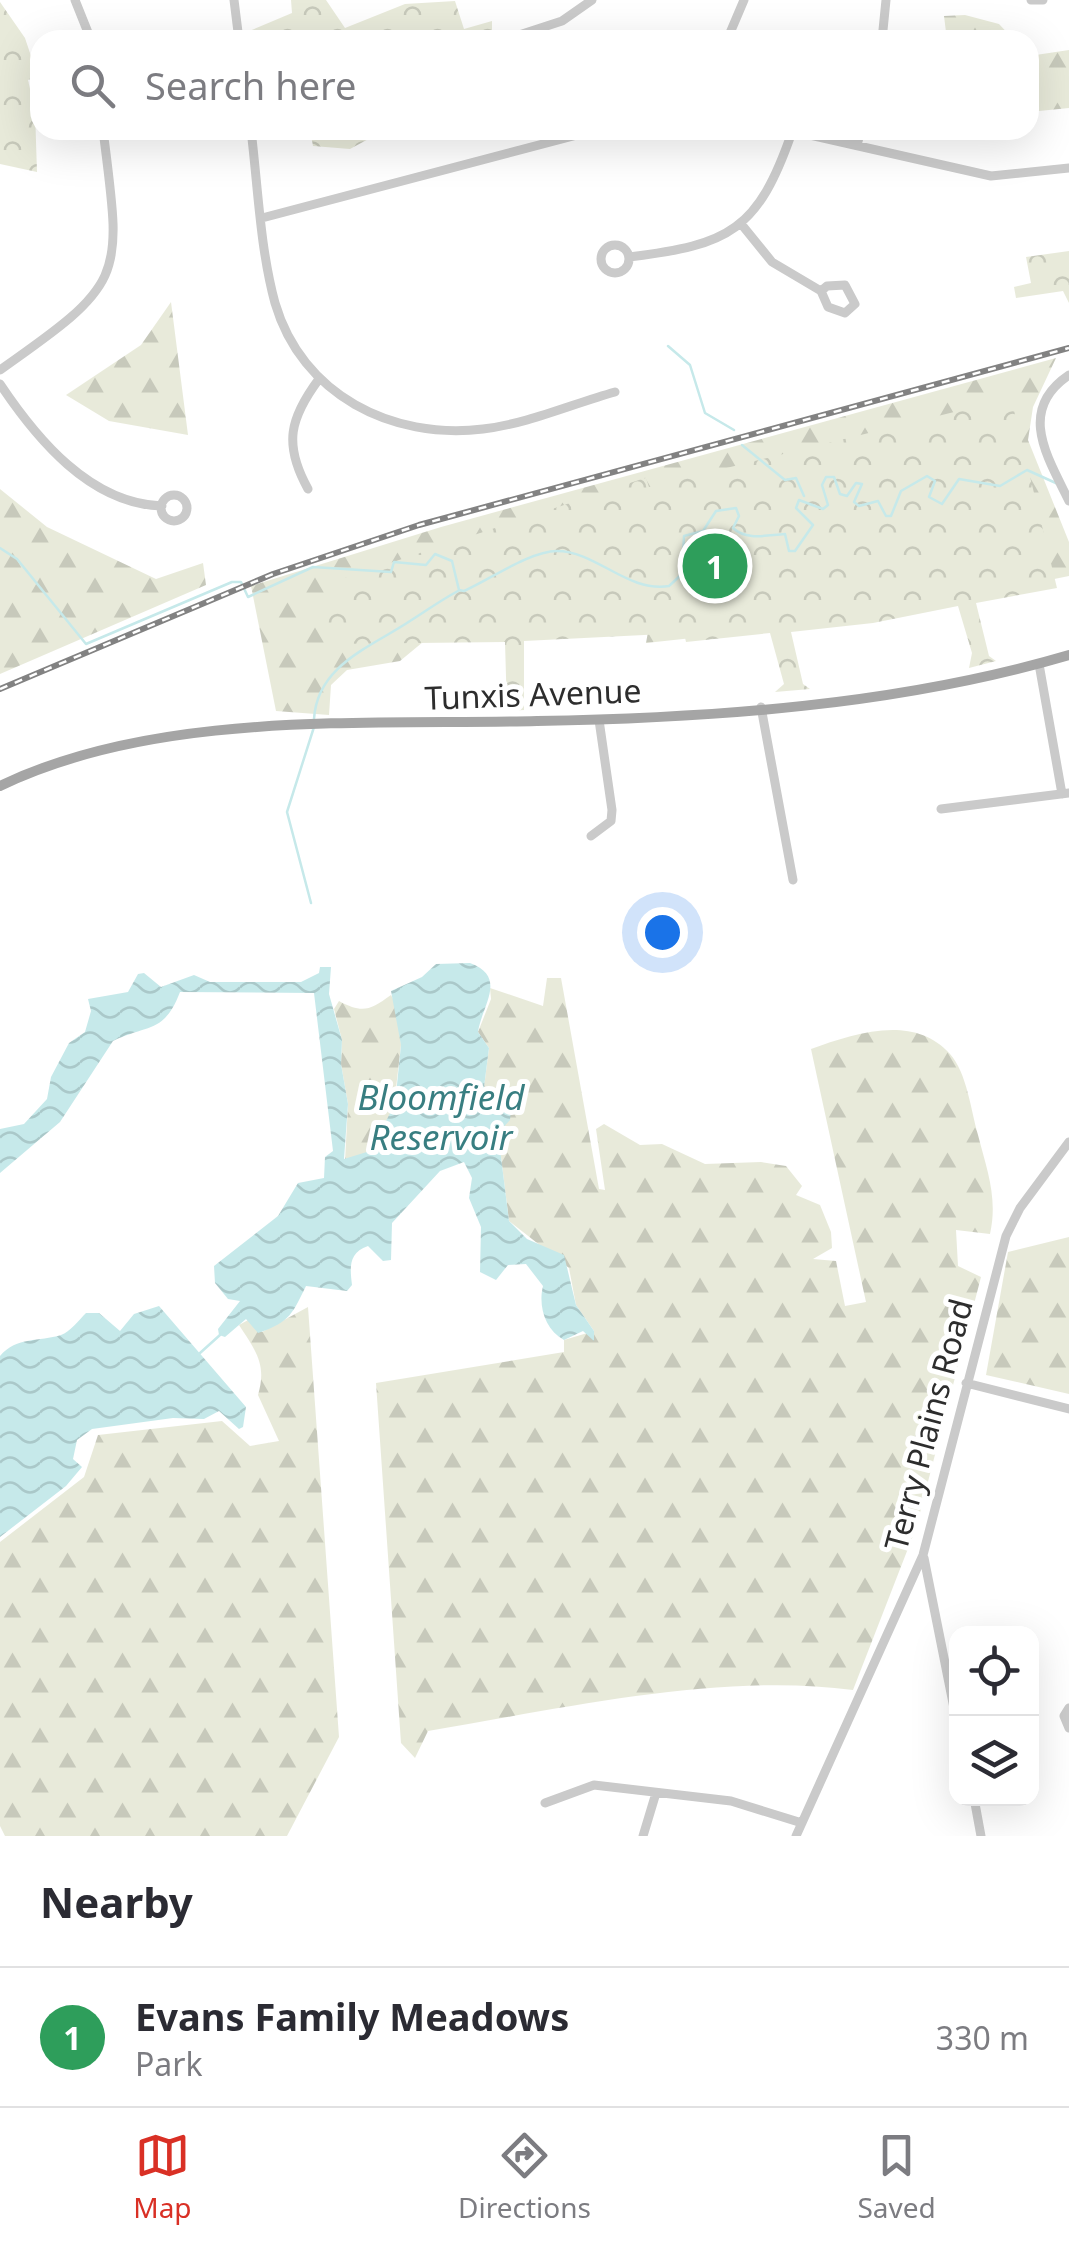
<!DOCTYPE html>
<style>
:root{--surface:#fff;--page:#f2f2f3;--text:#2b2b33;--muted:#7c7c81;--line:#e1e1e2;--accent:#d93025}
body{margin:0;font-family:"Noto Sans",sans-serif;background:var(--page);color:var(--text)}
.controls{position:absolute;right:30px;bottom:30px;display:grid;overflow:hidden;border-radius:20px;box-shadow:0 10px 40px #0002}
.controls button{width:90px;height:90px;display:grid;place-items:center;padding:0;border:0;border-bottom:2px solid var(--line);background:var(--surface);color:var(--text);font:50px sans-serif}
.you{position:absolute;left:662px;top:932px;width:35px;height:35px;margin:-25px;border:8px solid #fff;border-radius:50%;background:#1a73e8;box-shadow:0 0 0 15px #1a73e833}
.badge{display:grid;place-items:center;width:65px;height:65px;border-radius:50%;background:var(--accent);color:#fff;font-size:32px;font-weight:700}
.pin{position:absolute;translate:-50% -50%;border:5px solid #fff;box-shadow:0 2px 10px #0006}
.list{margin:0;padding:0;list-style:none}
h2{display:flex;justify-content:space-between;align-items:center;height:130px;margin:0;padding:0 40px;font-size:42px}
h2 small{font-size:32px;font-weight:400;color:var(--muted)}
.list li{display:grid;grid-template-columns:65px 1fr auto;gap:30px;align-items:center;box-sizing:border-box;height:140px;padding:0 40px;border-top:2px solid var(--line)}
.list b{display:block;font-size:38px;white-space:nowrap}
.list p{margin:0;font-size:32px;white-space:nowrap;color:var(--muted)}
.list em{font-size:32px;font-style:normal;color:var(--muted)}
.icon{flex:none;width:55px;height:55px;fill:none;stroke:currentColor;stroke-width:2;stroke-linecap:round;stroke-linejoin:round}
.map{position:relative;flex:none;width:1069px;height:1836px;overflow:hidden}
.search{position:absolute;background:var(--surface);box-shadow:0 10px 40px #0002;left:30px;right:30px;top:30px;height:110px;display:flex;align-items:center;gap:25px;box-sizing:border-box;padding:0 35px;border-radius:30px;color:var(--muted);font-size:38px}
.sheet{height:270px;background:var(--surface)}
nav{display:flex;justify-content:space-around;align-items:center;box-sizing:border-box;height:140px;border-top:2px solid var(--line);background:var(--surface);font-size:28px;color:var(--muted)}
nav a{display:grid;justify-items:center;gap:5px}
nav .on{color:var(--accent)}
.map>svg:first-child{display:block}
</style>
<div class="map">
<svg width="1069" height="1836" viewBox="0 0 1069 1836">
<defs>
<pattern id="forest-firs" width="22" height="20" patternUnits="userSpaceOnUse" patternTransform="scale(2.5)"><rect width="22" height="20" fill="#e8eada"/><path d="M5 1l3.5 6h-7zM16 11l3.5 6h-7z" fill="#c7c9bb"/></pattern>
<pattern id="park-crowns" width="20" height="18" patternUnits="userSpaceOnUse" patternTransform="scale(2.5)"><rect width="20" height="18" fill="#e8eada"/><path d="M2 6a3 3 0 1 1 6 0M12 15a3 3 0 1 1 6 0" fill="none" stroke="#c7c9bb"/></pattern>
<pattern id="water-waves" width="16" height="10" patternUnits="userSpaceOnUse" patternTransform="scale(2.5)"><rect width="16" height="10" fill="#c6e9ea"/><path d="M0 5q4-4 8 0t8 0" fill="none" stroke="#aac8c9"/></pattern>
</defs>
<rect width="100%" height="100%" fill="#fff"/>
<path fill="url(#forest-firs)" d="M965,15L999,24L1014,40H947L944,16Z
M1069,50V108L1029,112V56Z
M171,302L188,435L109,421L66,395L141,345Z
M1056,358L1033,407L1028,440L1069,542V576L840,622L646,643L650,621L423,642L400,661L347,670L331,685L329,715L276,711L251,586L441,527Z
M0,489L47,527L156,579L203,563L206,585L0,674Z
M547,978H561L599,1189L605,1190L596,1129L604,1124L640,1145L662,1144L705,1164L761,1162L786,1166L802,1186L796,1195L820,1205L831,1232L832,1248L813,1259L836,1261L845,1306L866,1302L811,1049C854,1034 913,1013 950,1054C967,1073 971,1111 978,1135C987,1170 998,1198 990,1234L956,1230L958,1266L981,1277L916,1528L853,1690C721,1672 560,1709 428,1731L415,1758L401,1743L376,1383L564,1352V1340L594,1331L576,1305L569,1268L509,1221L498,1133L504,1127L496,1102L483,1095L489,1048L478,1032L491,999L490,988L543,1006Z
M391,995L398,1008L401,1045L393,1114L371,1151L345,1161L348,1104L341,1064L342,1040L334,1009L339,1001C363,1014 370,1010 391,995Z
M1069,1237V1394L986,1375L1008,1252Z
M308,1307L339,1737L287,1836H5L0,1826V1542L84,1477L98,1435L222,1421L250,1446L279,1441L258,1395C267,1365 256,1351 239,1325L250,1319L262,1332Z"/>
<path fill="url(#park-crowns)" d="M291,0H326L345,28L405,4L455,1L464,29L492,21V34L475,40H292L290,36L248,40L247,32L292,13Z
M0,2L25,38L33,62L40,61V76L28,80L35,111L37,172L0,164Z
M310,130H385L350,149L313,146Z
M1069,251V303L1063,291L1016,298L1014,287L1031,283L1026,257Z
M1011,398L1057,588L976,603L989,656L996,661L969,668L972,653L958,606L873,623L791,632L803,684L810,689L775,692L784,684L770,633L686,642L684,633L524,641V710L507,711L505,642L329,644L327,584L639,480L646,478L649,487Z"/>
<path fill="url(#water-waves)" d="M470,963C508,977 482,1005 478,1032L489,1048L483,1095L511,1108L510,1120L498,1133L509,1221L527,1239L564,1255L576,1305L594,1331V1341L583,1331L564,1340C545,1330 538,1306 543,1286L526,1264L508,1265L496,1280L480,1272L481,1227L469,1198L472,1178L464,1162L440,1171L392,1223L391,1260L383,1261L368,1246C348,1253 350,1268 352,1285L347,1291L306,1286C293,1312 291,1322 258,1333L246,1319L225,1337L219,1335L218,1329L240,1301L228,1299L215,1283L214,1266L278,1216L298,1183L324,1178L325,1157L333,1151L314,993L180,992C164,1034 148,1024 113,1041L60,1122L0,1173V1129L24,1124L47,1099L51,1077L69,1043L85,1032L91,1011L88,999L128,992L138,974L144,973L161,987L194,975L210,982H301L319,973L320,967H331L329,994L342,1040L341,1064L348,1104L344,1159L370,1151L395,1104L401,1045L391,991L422,977L436,964Z
M159,1306L246,1407L243,1427L239,1429L219,1411L204,1419L173,1418L92,1429L77,1440L73,1459L82,1467L66,1486L0,1537V1356C17,1336 39,1342 61,1335C70,1332 79,1320 86,1313H99L120,1331L134,1314Z"/>
<g fill="none" stroke-linecap="round" stroke-linejoin="round">
<path stroke="#c6e9ea" stroke-width="2.5" d="M668,346L690,365L705,413L734,430
M742,445L785,480L796,478L804,496
M0,548L17,559L86,644L232,582H241L248,597L313,567L391,572L394,562L426,565L435,554L452,561L459,590L464,591C489,580 530,551 557,551C596,551 628,593 669,586L682,574L684,536L703,531L716,511L736,508L739,516L733,528C747,541 767,535 785,534L789,551H795L813,525L796,508L799,500L823,509L828,505L822,485L826,477H834L840,494L847,496L856,483L862,484L854,502L859,506L878,501L886,516H891L901,491L927,476L935,481L929,497L942,504L959,479L1000,486L1027,470L1058,484
M314,719C317,665 371,647 410,621C426,611 441,600 458,591
M311,903L287,812L314,727
M200,1353L220,1335"/>
<path stroke="#cacaca" stroke-width="9" d="M75,0L91,40
M234,0L239,40
M1031,0H1043
M516,36L562,21L592,0
M727,40L744,0
M882,40L886,0
M251,130C258,187 260,248 275,303C302,395 392,440 483,429C527,424 572,404 615,392
M788,130L991,176L1069,168
M857,145L861,130
M262,218L596,130
M742,225L772,262L821,291L828,307L845,313L855,304L845,285L827,286L821,291
M601 259a14 14 0 1 1 28 0a14 14 0 1 1-28 0Z
M629,257C730,245 758,230 792,132
M0,370C127,281 122,279 103,130
M1069,375C1017,410 1047,456 1069,501
M0,384C36,438 90,504 162,506
M308,489C283,444 290,418 319,379
M161 508a13 13 0 1 1 26 0a13 13 0 1 1-26 0Z
M1039,664L1062,794
M761,707L793,880
M941,809L1069,793
M591,836L611,821L612,810L599,720
M966,1383L1069,1409
M924,1558L956,1718
M1069,1708L1064,1716L1069,1728
M974,1798L981,1836
M545,1803L594,1785L731,1801L802,1823
M643,1836L656,1793
M796,1836L923,1555L1006,1236L1020,1208L1069,1142"/>
<path stroke="#a5a5a5" stroke-width="10" d="M0,786C157,710 367,725 537,721C713,718 899,705 1069,655"/>
<defs>
<path id="rail" d="M0,689L273,574L419,525L1069,348"/>
</defs>
<use href="#rail" stroke="#828282" stroke-width="6"/>
<use href="#rail" stroke="#fff" stroke-width="2.5" stroke-dasharray="8" stroke-linecap="butt"/>
</g>
<g text-anchor="middle" stroke-width="10" stroke-linejoin="round" paint-order="stroke">
<g font-size="32" fill="#2d2d2d" stroke="#fff">
<text transform="translate(533 695) rotate(-2)" y="11">Tunxis Avenue</text>
<text transform="translate(929 1425) rotate(-75)" y="11">Terry Plains Road</text>
</g>
<g font-size="35" font-style="italic" fill="#387e81" stroke="#fff">
<text x="441" y="1110">Bloomfield<tspan x="441" dy="40">Reservoir</tspan></text>
</g>
</g>
</svg>
<div class="controls">
<button><svg class="icon" aria-label="locate" viewBox="0 0 24 24"><circle cx="12" cy="12" r="6"/><path d="M12 2v4M12 18v4M2 12h4M18 12h4"/></svg></button>
<button><svg class="icon" aria-label="layers" viewBox="0 0 24 24"><path d="M12 4l9 5-9 5-9-5zM3 14l9 5 9-5"/></svg></button>
</div>
<div class="you"></div>
<div class="pin badge" style="left:715px;top:566px;background:#2e9e5b">1</div>
<div class="search"><svg class="icon" aria-label="search" viewBox="0 0 24 24"><circle cx="10" cy="10" r="6"/><path d="M15 15l6 6"/></svg>Search here</div>
</div>
<section class="sheet">
<h2>Nearby<small></small></h2>
<ul class="list">
<li><span class="badge" style="background:#2e9e5b">1</span><div><b>Evans Family Meadows</b><p>Park</p></div><em>330 m</em></li>
</ul>
</section>
<nav>
<a class="on"><svg class="icon" aria-label="map" viewBox="0 0 24 24"><path d="M3 6l6-2 6 2 6-2v14l-6 2-6-2-6 2zM9 4v14M15 6v14"/></svg>Map</a>
<a><svg class="icon" aria-label="directions" viewBox="0 0 24 24"><path d="M12 3l9 9-9 9-9-9zM9 14v-3h6M13 9l2 2-2 2"/></svg>Directions</a>
<a><svg class="icon" aria-label="saved" viewBox="0 0 24 24"><path d="M7 4h10v16l-5-4-5 4z"/></svg>Saved</a>
</nav>
